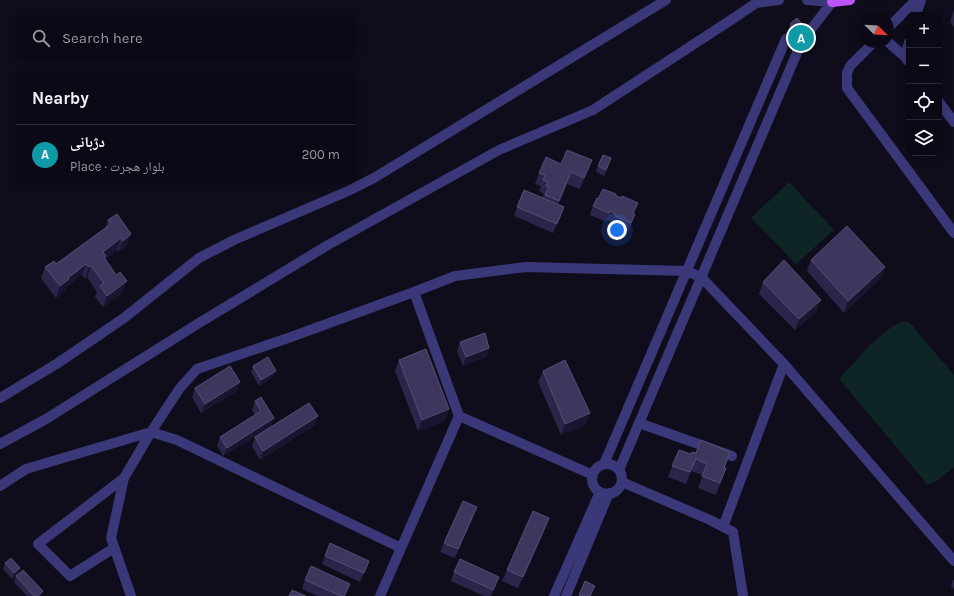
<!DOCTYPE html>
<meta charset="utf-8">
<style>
:root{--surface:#0b0915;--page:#14121e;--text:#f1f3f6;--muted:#9a9aa0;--line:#2b2a34;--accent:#db2777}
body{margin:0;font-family:Karla,"Noto Naskh Arabic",sans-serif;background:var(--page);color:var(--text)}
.controls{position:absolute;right:12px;top:12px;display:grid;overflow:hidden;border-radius:8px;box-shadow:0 2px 10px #0003}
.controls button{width:36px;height:36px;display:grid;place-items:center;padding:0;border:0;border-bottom:1px solid var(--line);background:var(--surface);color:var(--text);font:20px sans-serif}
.compass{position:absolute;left:858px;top:12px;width:36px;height:36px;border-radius:50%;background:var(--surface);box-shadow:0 2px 10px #0003;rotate:114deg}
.you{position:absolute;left:617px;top:230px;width:14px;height:14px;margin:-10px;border:3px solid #fff;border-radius:50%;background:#1a73e8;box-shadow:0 0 0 6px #1a73e833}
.badge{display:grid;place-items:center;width:26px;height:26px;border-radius:50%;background:var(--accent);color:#fff;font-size:13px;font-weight:700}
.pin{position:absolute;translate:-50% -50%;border:2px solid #fff;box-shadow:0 1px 4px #0006}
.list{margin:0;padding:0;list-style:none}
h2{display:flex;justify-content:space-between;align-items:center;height:52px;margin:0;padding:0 16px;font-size:17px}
h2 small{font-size:13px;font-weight:400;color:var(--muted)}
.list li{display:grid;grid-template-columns:26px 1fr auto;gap:12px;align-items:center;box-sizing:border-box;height:60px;padding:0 16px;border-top:1px solid var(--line)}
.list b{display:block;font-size:15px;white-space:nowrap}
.list p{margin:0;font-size:13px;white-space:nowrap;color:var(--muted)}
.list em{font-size:13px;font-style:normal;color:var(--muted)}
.icon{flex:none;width:22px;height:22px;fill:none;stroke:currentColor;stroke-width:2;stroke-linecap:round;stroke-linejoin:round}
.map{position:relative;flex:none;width:954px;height:596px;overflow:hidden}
.search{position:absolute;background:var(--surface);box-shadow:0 2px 10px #0003;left:16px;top:16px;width:340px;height:44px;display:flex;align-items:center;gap:10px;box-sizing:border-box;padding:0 14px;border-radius:8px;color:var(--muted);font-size:15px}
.panel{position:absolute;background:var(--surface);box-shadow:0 2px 10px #0003;left:16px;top:72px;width:340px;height:112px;border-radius:8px}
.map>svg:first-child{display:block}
</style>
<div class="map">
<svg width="954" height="596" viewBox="0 0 954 596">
<rect width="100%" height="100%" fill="#0f0c1c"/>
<path fill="#0f2525" d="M789,182L834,230L796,264L751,218Z
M906,321L910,323L954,375V467L937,481L928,485L841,381L840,378C855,362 884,325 906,321Z"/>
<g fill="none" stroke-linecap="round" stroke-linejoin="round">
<path stroke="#3b3879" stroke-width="10" d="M807,0L832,2
M916,15L921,0
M888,28L916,0
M874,42L850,66L847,73V88L954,233
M888,42L905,57
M908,61L905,57L909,42
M939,102L954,122
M0,398L58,363L124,318L199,258L234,240L348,191L374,178L666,0
M459,416L414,292L455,276L526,267L686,271L701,277L784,364L954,561
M639,423L732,456
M0,444L46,419L199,323L328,245L499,150L593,110L737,16L756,3L779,0
M604,464L786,39L804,29
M592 479a15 15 0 1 1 30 0a15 15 0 1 1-30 0Z
M619,470L802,41L832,2
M622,482L710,520L733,532L743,596
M0,486L26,469L151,432
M723,527L784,364
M114,548L70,576L38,544L124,478
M401,548L177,440L151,432L180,388L197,369L291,337L414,292
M131,596L111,538L124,478L151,432
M380,596L459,416L593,475
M554,596L600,492
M566,596L609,493"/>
<path stroke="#bc54f8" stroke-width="10" d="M832,2L850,0"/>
</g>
<path fill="#2c254a" d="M954,10V27L950,22Z
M790,24L815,39L813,45L806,51L788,30Z
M561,164L587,172L580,189L567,184L558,205L564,207L553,233L514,216L517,207L544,199L542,198L544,194L539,191L541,186L535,184L539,173Z
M609,164L604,176L596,172L598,166Z
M616,196L622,198V196L634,213L632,222L628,231L612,225L613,222L607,220L606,222L590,215L593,206L598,199Z
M108,220L127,246L118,252L117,250L105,259L122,293L103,307L95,297L97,292L87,277L85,279L82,275L66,287L65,291L56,298L41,278L45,267L56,264L105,228Z
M811,260L885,267L881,278L844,313L807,271Z
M763,282L821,300L816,312L795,330L759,294Z
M460,342L489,348L486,357L463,366L457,351Z
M399,360L449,409L445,421L418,431L395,371Z
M253,366L274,376L259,386L251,372Z
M543,371L590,413L585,425L561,435L538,382Z
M195,388L237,391L201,413L192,397Z
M255,401L271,427L223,456L217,446L220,437L255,415L252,410Z
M315,425L260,460L252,446L255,437Z
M679,450L691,454L696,453L726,468L716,495L698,488L703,475L691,471L686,484L668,477Z
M477,507L455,558L440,552L444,543Z
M549,518L545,530L518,588L502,581L507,570Z
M325,556L369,561L360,582L322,564Z
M5,563L18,573L12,579L3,569Z
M454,572L496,585L491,596H484L451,581Z
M16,576L43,591L41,596H27L14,582Z
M305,580L350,584L345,596H318L302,589Z
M953,580H954V589L951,586Z"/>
<path fill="#19142f" d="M815,39L813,45L806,51L808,45Z
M592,160L587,172L580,189L584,178Z
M571,172L567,184L555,213L559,201Z
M131,234L127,246L118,252L123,241Z
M121,238L117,250L105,259L102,267L103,252Z
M86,264L82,275L66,287L65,291L56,298L60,286L68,278Z
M91,266L87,277L85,279L89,267Z
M885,267L881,278L844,313L848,301Z
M127,281L122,293L103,307L107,296Z
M821,300L816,312L795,330L799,319Z
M489,348L486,357L463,366L466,357Z
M276,371L274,376L259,386L261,380Z
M240,382L237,391L201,413L205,404Z
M449,409L445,421L418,431L422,420Z
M590,413L585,425L561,435L565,424Z
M318,416L315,425L260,460L263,451Z
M274,418L271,427L223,456L227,448Z
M477,507L473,516L455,558L458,549Z
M549,518L545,530L518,588L523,577Z
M20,568L18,573L12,579L14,573Z
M499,577L496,585L490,596L493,590Z
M43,591L41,596H38Z"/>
<path fill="#3e375d" stroke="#544e76" d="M797,18L815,39L808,45L790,24Z
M567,150L592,160L584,178L571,172L559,201L545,195L549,187L546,186L548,182L543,180L545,175L539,173L546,157L561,164Z
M603,155L611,158L606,170L598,166Z
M603,189L616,194V196L622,198V196L638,203L633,213L635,214L631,223L615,216L616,214L610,211L609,213L593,206L597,198L598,199Z
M524,190L564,207L557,224L517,207Z
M117,214L131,234L123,241L121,238L103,252L106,256L104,257L116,275L120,272L127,281L107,296L100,286L104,283L91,266L89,267L86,264L68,278L69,279L60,286L45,267L54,261L56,264L111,224L108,220Z
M847,226L885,267L848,301L811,260Z
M784,260L821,300L799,319L763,282Z
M485,333L489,348L466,357L460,342Z
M426,349L449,409L422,420L399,360Z
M268,357L276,371L261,380L253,366Z
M565,360L590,413L565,424L543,371Z
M230,366L240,382L205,404L195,388Z
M261,397L274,418L227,448L220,437L261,411L255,401Z
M309,403L318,416L263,451L255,437Z
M701,440L730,452L724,468H726L720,483L702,476L707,464L696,459L690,472L672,466L679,450L691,454L692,452L696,453Z
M463,501L477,507L458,549L444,543Z
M533,511L549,518L523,577L507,570Z
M330,543L369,561L364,573L325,556Z
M11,558L20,568L14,573L5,563Z
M460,559L499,577L493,590L454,572Z
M311,566L350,584L344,596H341L305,580Z
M23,570L43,591L38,596H34L16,576Z
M585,581L595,586L590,596H580L579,595Z
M292,590L306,596H289Z"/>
</svg>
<div class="controls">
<button>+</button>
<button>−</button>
<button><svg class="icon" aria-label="locate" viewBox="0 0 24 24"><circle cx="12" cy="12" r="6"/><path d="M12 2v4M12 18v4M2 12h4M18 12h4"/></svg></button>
<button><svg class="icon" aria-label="layers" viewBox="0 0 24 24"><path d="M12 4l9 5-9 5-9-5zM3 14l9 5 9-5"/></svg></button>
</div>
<svg class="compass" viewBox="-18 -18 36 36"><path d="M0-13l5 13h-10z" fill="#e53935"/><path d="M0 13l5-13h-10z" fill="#9a9aa0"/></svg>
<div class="you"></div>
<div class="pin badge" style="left:801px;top:38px;background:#0f9aa8">A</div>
<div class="search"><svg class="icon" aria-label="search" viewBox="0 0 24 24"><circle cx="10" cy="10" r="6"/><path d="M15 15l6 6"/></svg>Search here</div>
<section class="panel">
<h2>Nearby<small></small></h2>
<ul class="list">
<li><span class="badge" style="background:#0f9aa8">A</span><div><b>دژبانی</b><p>Place · بلوار هجرت</p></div><em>200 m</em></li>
</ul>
</section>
</div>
